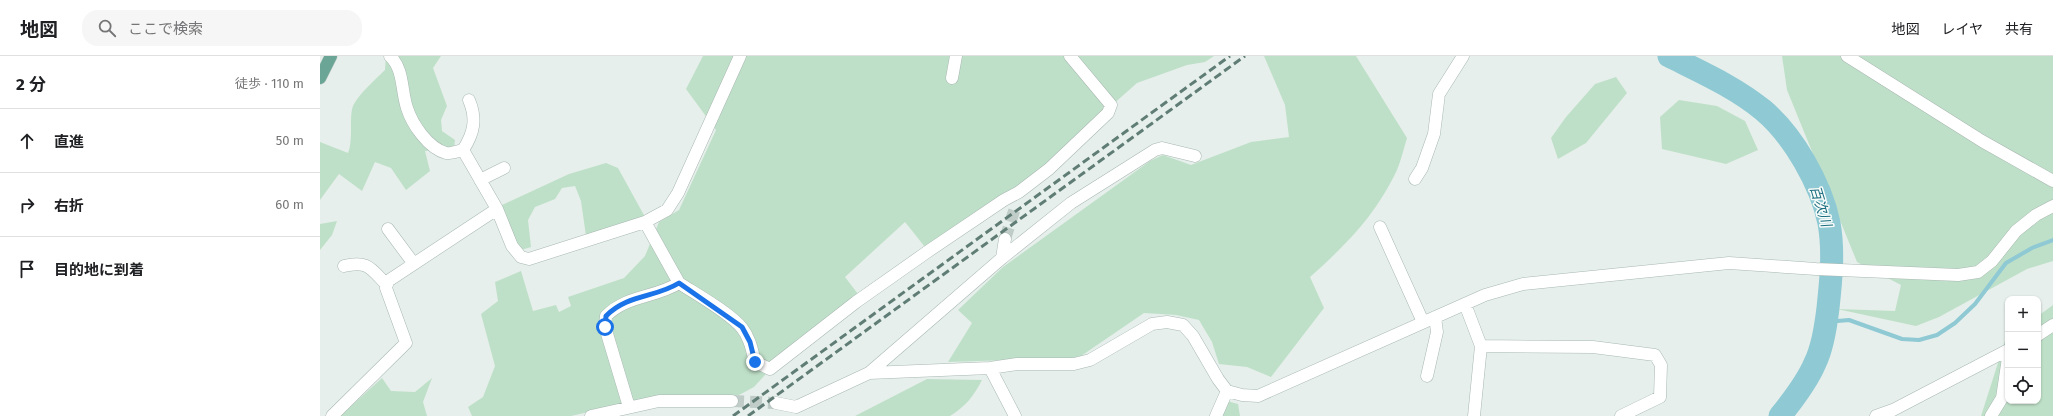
<!DOCTYPE html>
<html lang="ja">
<meta charset="utf-8">
<style>
:root{--surface:#fff;--page:#f6f6f6;--text:#202124;--muted:#757577;--line:#e0e0e0}
body{margin:0;font-family:"Fira Sans","Noto Sans JP",sans-serif;background:var(--page);color:var(--text)}
.controls{position:absolute;right:12px;bottom:12px;display:grid;overflow:hidden;border-radius:8px;box-shadow:0 1px 3px #0004}
.controls button{width:36px;height:36px;display:grid;place-items:center;padding:0;border:0;border-bottom:1px solid var(--line);background:var(--surface);color:var(--text);font:20px sans-serif}
.stop{position:absolute;width:12px;height:12px;margin:-9px;border:3px solid #1a73e8;border-radius:50%;background:#fff}
.stop.end{background:#1a73e8;border-color:#fff;box-shadow:0 1px 4px #0008}
.list{margin:0;padding:0;list-style:none}
h2{display:flex;justify-content:space-between;align-items:center;height:52px;margin:0;padding:0 16px;font-size:17px}
h2 small{font-size:13px;font-weight:400;color:var(--muted)}
.list li{display:grid;grid-template-columns:26px 1fr auto;gap:12px;align-items:center;box-sizing:border-box;height:64px;padding:0 16px;border-top:1px solid var(--line)}
.list b{display:block;font-size:15px;white-space:nowrap}
.list em{font-size:13px;font-style:normal;color:var(--muted)}
.icon{flex:none;width:22px;height:22px;fill:none;stroke:currentColor;stroke-width:2;stroke-linecap:round;stroke-linejoin:round}
.map{position:relative;flex:none;width:1733px;height:360px;overflow:hidden}
header{display:flex;align-items:center;gap:24px;box-sizing:border-box;height:56px;padding:0 20px;background:var(--surface);border-bottom:1px solid var(--line)}
header strong{font-size:19px}
nav{display:flex;gap:22px;margin-inline-start:auto;font-size:14px}
.search{width:280px;height:36px;background:var(--page);display:flex;align-items:center;gap:10px;box-sizing:border-box;padding:0 14px;border-radius:16px;color:var(--muted);font-size:15px}
main{display:flex}
aside{flex:1;background:var(--surface)}
.map>svg:first-child{display:block}
</style>
<header>
<strong>地図</strong>
<div class="search"><svg class="icon" aria-label="search" viewBox="0 0 24 24"><circle cx="10" cy="10" r="6"/><path d="M15 15l6 6"/></svg>ここで検索</div>
<nav><a>地図</a><a>レイヤ</a><a>共有</a></nav>
</header>
<main>
<aside>
<h2>2 分<small>徒歩 · 110 m</small></h2>
<ul class="list">
<li><svg class="icon" aria-label="ahead" viewBox="0 0 24 24"><path d="M12 20V5M6 11l6-6 6 6"/></svg><div><b>直進</b></div><em>50 m</em></li>
<li><svg class="icon" aria-label="right" viewBox="0 0 24 24"><path d="M7 20v-9h11M14 6l5 5-5 5"/></svg><div><b>右折</b></div><em>60 m</em></li>
<li><svg class="icon" aria-label="arrive" viewBox="0 0 24 24"><path d="M6 21V4h12l-3 4 3 4H6"/></svg><div><b>目的地に到着</b></div></li>
</ul>
</aside>
<div class="map">
<svg width="1733" height="360" viewBox="0 0 1733 360">
<rect width="100%" height="100%" fill="#e6efeb"/>
<path fill="#bfe0c8" d="M66,0H121L113,12L127,50L121,64L122,75L135,84L134,92L105,95L110,115L86,134L71,112L55,106L42,135L19,118L0,144V86L28,97C34,82 28,58 34,48C40,37 56,23 65,14Z
M383,0H894L885,6L867,9L817,27L703,128L605,191L585,166L525,221L538,238L477,284L434,331L419,339H340L251,360H152L148,351L163,341L175,310L161,258L178,245L175,226L201,215L213,255L236,249L239,256L251,250L248,241L304,222L325,200L339,166L359,154L396,74L366,33Z
M944,0H1036L1087,82C1084,92 1081,104 1077,114C1055,160 1027,188 990,221L1004,252L951,321L927,311L899,308L892,286L879,264L856,259L824,257L761,300L751,302L628,306L652,267L638,254L683,211L830,105L843,99L871,109L931,86L969,81L965,49Z
M1462,0H1733V205L1707,213L1619,261L1596,270L1517,253L1575,255L1581,229L1537,206L1467,34Z
M1296,21L1307,37L1266,87L1238,103L1231,82L1246,61L1275,28Z
M1359,44L1397,50L1425,65L1438,94L1406,108L1342,93L1340,61Z
M286,107L298,112L325,161L266,180L261,145L255,130L242,132L235,143L215,151L208,164L211,191L201,194L193,180L182,149L249,118Z
M17,165L12,179L0,194V168Z
M1733,249V360H1661L1685,285L1688,283V345H1718V260Z
M62,322L71,335L95,336L112,322L103,346L107,360H20Z
M607,323L662,324C654,340 645,351 630,360H535Z
M907,345L918,348L920,360H901Z"/>
<g fill="none" stroke-linecap="round" stroke-linejoin="round">
<path stroke="#8ec9d4" stroke-width="4" d="M1506,266L1529,264L1582,283L1599,284L1617,279L1635,267L1655,248L1686,207L1712,192L1733,184"/>
<path stroke="#8ec9d4" stroke-width="23" d="M1349,0C1381,16 1415,31 1443,54C1473,79 1501,128 1509,167C1514,195 1511,224 1508,252C1506,269 1503,291 1495,307C1487,326 1473,344 1460,360"/>
<path stroke="#bfccc8" stroke-width="12" stroke-dasharray="12 6" stroke-linecap="butt" d="M685,183L696,149
M412,345L456,347"/>
<defs>
<path id="minor" d="M70,0C84,13 81,34 87,52C92,68 108,92 126,97C130,98 138,95 143,94L177,153L192,190L201,201L209,203L325,166L359,227C335,242 307,239 286,260L285,271L309,351
M1527,0L1662,85L1733,125
M632,22L636,0
M143,94C154,77 157,63 149,44
M1095,123L1102,112L1114,78L1119,38L1143,0
M160,124L184,112
M325,166L347,154L358,137L420,0
M1060,171L1103,266
M68,173L94,208
M682,202L751,147L835,94L842,92L875,100
M24,210C48,204 51,213 67,229
M359,227C376,238 410,257 422,272C430,282 432,294 435,306L450,313L536,246L607,196L684,144L699,136L729,113L788,57L791,49L750,0
M1145,248L1161,290L1154,360
M1718,279L1733,269
M1161,290L1273,291L1335,299L1341,309L1340,341L1301,360
M670,312L695,360
M549,317L682,202L685,183
M1107,320L1117,276L1115,261
M456,347L476,351L549,317L670,312L697,308H754L770,304L832,268L847,266L863,269L873,280L898,323L907,335L922,339L938,340L1165,239L1203,228L1409,207L1496,213L1638,219L1658,216L1672,205L1696,175L1716,159L1733,150
M12,360L86,287L66,232L68,225L177,153
M271,360L339,345H412
M896,360L907,335
M1556,360L1573,354L1688,294
M1671,360L1682,342L1688,302"/>
<path id="major" d="M0,22L11,0"/>
</defs>
<use href="#minor" stroke="#a8b8b2" stroke-width="13"/>
<use href="#major" stroke="#c2cac8" stroke-width="13"/>
<use href="#minor" stroke="#fff" stroke-width="12"/>
<use href="#major" stroke="#6aa596" stroke-width="12"/>
<path stroke="#5f7d75" stroke-width="3" stroke-dasharray="8 4" stroke-linecap="butt" d="M413,360L910,0
M428,360L925,0"/>
</g>
<g fill="none" stroke-linecap="round" stroke-linejoin="round">
<path stroke="#1a73e8" stroke-width="5" d="M285,271L286,260C308,238 335,242 359,227L422,271L430,286L435,306"/>
</g>
<g text-anchor="middle" stroke-width="3" stroke-linejoin="round" paint-order="stroke">
<g font-size="14" font-style="italic" fill="#1c6f80" stroke="#f7fbf9">
<text transform="translate(1501 150) rotate(73)" y="5">百次川</text>
</g>
</g>
</svg>
<div class="controls">
<button>+</button>
<button>−</button>
<button><svg class="icon" aria-label="locate" viewBox="0 0 24 24"><circle cx="12" cy="12" r="6"/><path d="M12 2v4M12 18v4M2 12h4M18 12h4"/></svg></button>
</div>
<div class="stop" style="left:285px;top:271px"></div>
<div class="stop end" style="left:435px;top:306px"></div>
</div>
</main>
